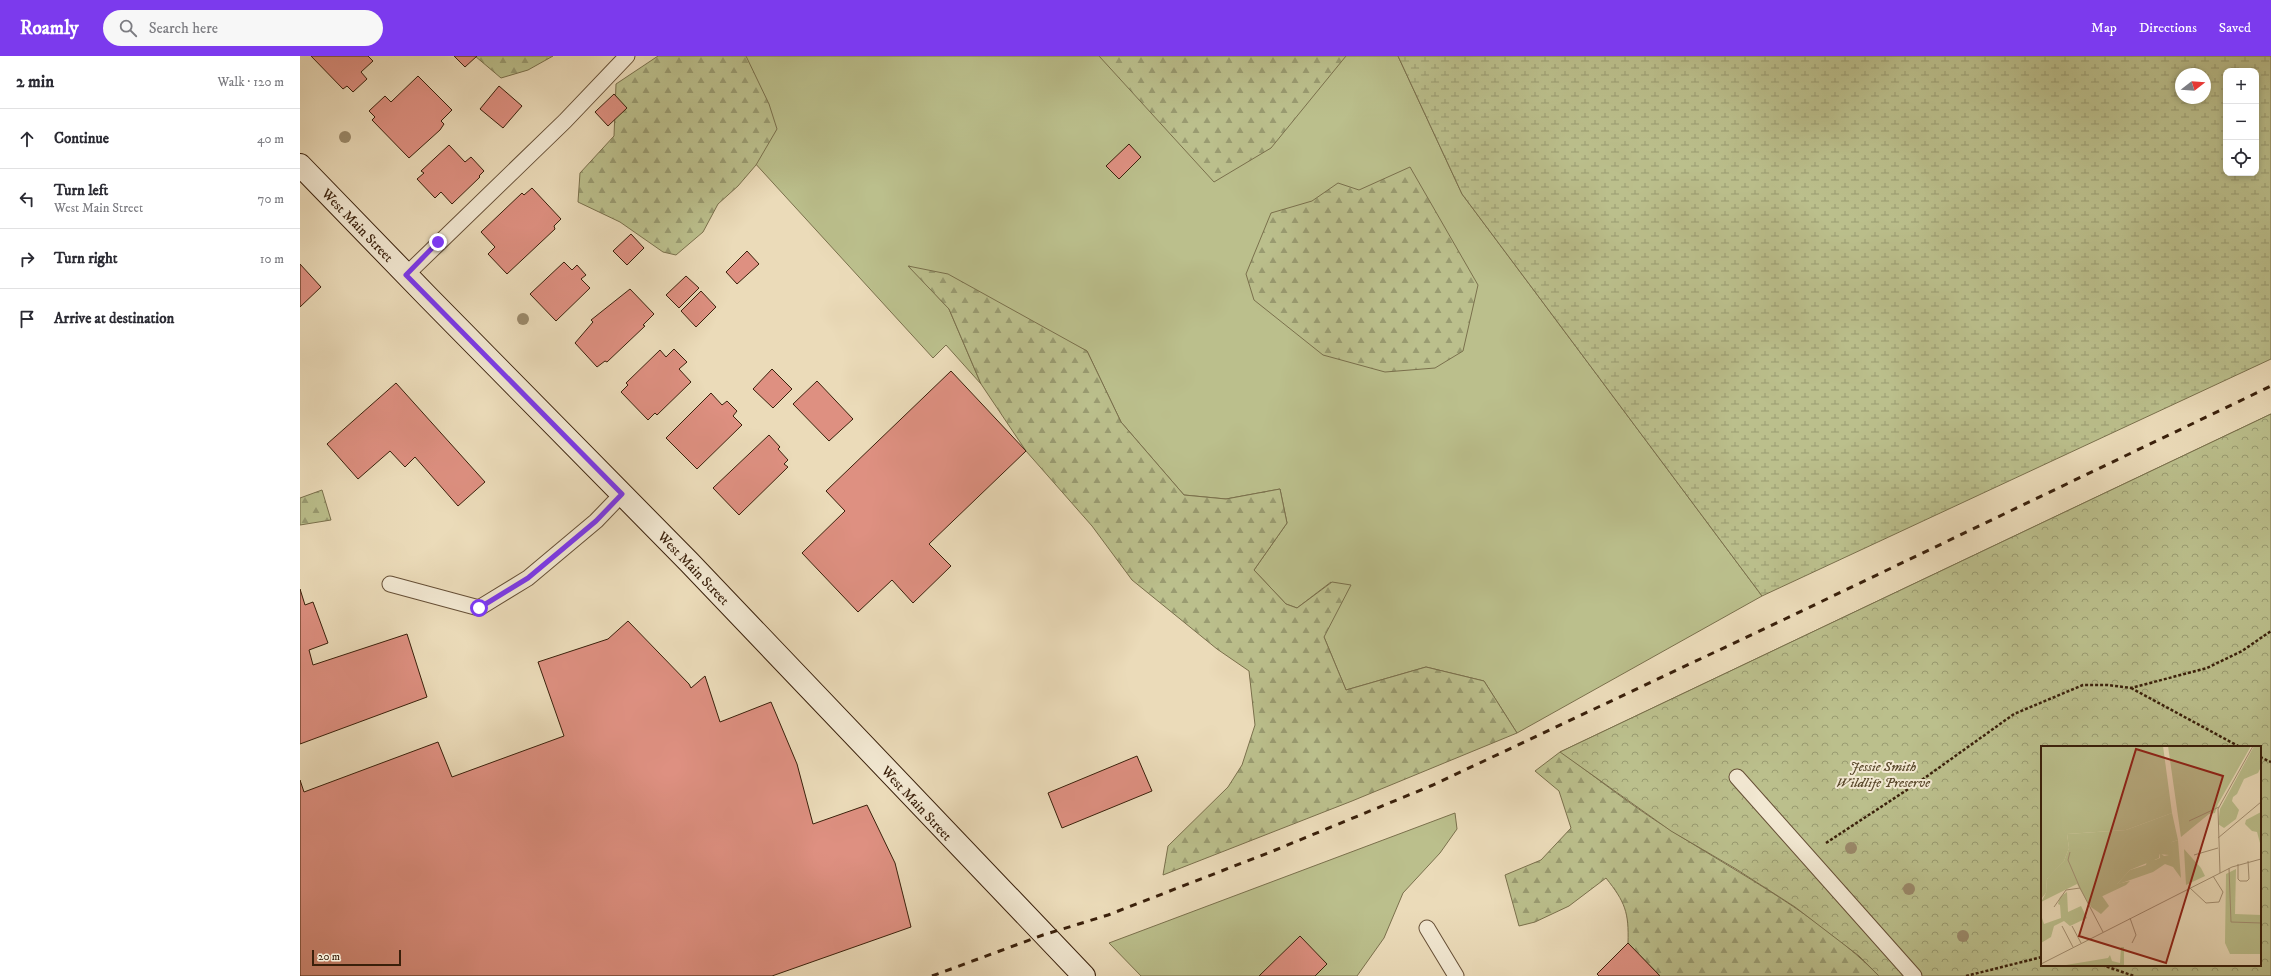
<!DOCTYPE html>
<meta charset="utf-8">
<style>
:root{--surface:#fff;--page:#f7f7f7;--text:#2b2b33;--muted:#7c7c81;--line:#e1e1e2;--accent:#7c3aed}
body{margin:0;font-family:"IM FELL DW Pica",serif;background:var(--page);color:var(--text)}
.controls{position:absolute;right:12px;top:12px;display:grid;overflow:hidden;border-radius:8px;box-shadow:0 2px 6px #0003}
.controls button{width:36px;height:36px;display:grid;place-items:center;padding:0;border:0;border-bottom:1px solid var(--line);background:var(--surface);color:var(--text);font:20px sans-serif}
.compass{position:absolute;left:1875px;top:12px;width:36px;height:36px;border-radius:50%;background:var(--surface);box-shadow:0 2px 6px #0003;rotate:73deg}
.scale{position:absolute;left:12px;bottom:10px;width:89px;box-sizing:border-box;padding-left:4px;border:2px solid #3a200b;border-top:0;font-size:11px;line-height:14px;white-space:nowrap;color:#3a200b;-webkit-text-stroke:3px #f2e8d2;paint-order:stroke}
.stop{position:absolute;width:12px;height:12px;margin:-9px;border:3px solid #7c3aed;border-radius:50%;background:#fff}
.stop.end{background:#7c3aed;border-color:#fff;box-shadow:0 1px 4px #0008}
.list{margin:0;padding:0;list-style:none}
h2{display:flex;justify-content:space-between;align-items:center;height:52px;margin:0;padding:0 16px;font-size:17px}
h2 small{font-size:13px;font-weight:400;color:var(--muted)}
.list li{display:grid;grid-template-columns:26px 1fr auto;gap:12px;align-items:center;box-sizing:border-box;height:60px;padding:0 16px;border-top:1px solid var(--line)}
.list b{display:block;font-size:15px;white-space:nowrap}
.list p{margin:0;font-size:13px;white-space:nowrap;color:var(--muted)}
.list em{font-size:13px;font-style:normal;color:var(--muted)}
.icon{flex:none;width:22px;height:22px;fill:none;stroke:currentColor;stroke-width:2;stroke-linecap:round;stroke-linejoin:round}
.map{position:relative;flex:none;width:1971px;height:920px;overflow:hidden}
header{display:flex;align-items:center;gap:24px;box-sizing:border-box;height:56px;padding:0 20px;background:var(--accent);color:#fff}
header strong{font-size:19px}
nav{display:flex;gap:22px;margin-inline-start:auto;font-size:14px}
.search{width:280px;height:36px;background:var(--page);display:flex;align-items:center;gap:10px;box-sizing:border-box;padding:0 14px;border-radius:22px;color:var(--muted);font-size:15px}
main{display:flex}
aside{flex:1;background:var(--surface)}
.map>svg:first-child{display:block}
</style>
<header>
<strong>Roamly</strong>
<div class="search"><svg class="icon" aria-label="search" viewBox="0 0 24 24"><circle cx="10" cy="10" r="6"/><path d="M15 15l6 6"/></svg>Search here</div>
<nav><a>Map</a><a>Directions</a><a>Saved</a></nav>
</header>
<main>
<aside>
<h2>2 min<small>Walk · 120 m</small></h2>
<ul class="list">
<li><svg class="icon" aria-label="ahead" viewBox="0 0 24 24"><path d="M12 20V5M6 11l6-6 6 6"/></svg><div><b>Continue</b></div><em>40 m</em></li>
<li><svg class="icon" aria-label="left" viewBox="0 0 24 24"><path d="M17 20v-9H6M10 6l-5 5 5 5"/></svg><div><b>Turn left</b><p>West Main Street</p></div><em>70 m</em></li>
<li><svg class="icon" aria-label="right" viewBox="0 0 24 24"><path d="M7 20v-9h11M14 6l5 5-5 5"/></svg><div><b>Turn right</b></div><em>10 m</em></li>
<li><svg class="icon" aria-label="arrive" viewBox="0 0 24 24"><path d="M6 21V4h12l-3 4 3 4H6"/></svg><div><b>Arrive at destination</b></div></li>
</ul>
</aside>
<div class="map">
<svg width="1971" height="920" viewBox="0 0 1971 920">
<defs>
<pattern id="forest-firs" width="22" height="20" patternUnits="userSpaceOnUse"><rect width="22" height="20" fill="#bbbf8c"/><path d="M5 1l3.5 6h-7zM16 11l3.5 6h-7z" fill="#999b71"/></pattern>
<pattern id="wetland-marsh" width="20" height="14" patternUnits="userSpaceOnUse"><rect width="20" height="14" fill="#bbbf8c"/><path d="M1 5h8M5 5V1M11 12h8M15 12V8" fill="none" stroke="#999b71"/></pattern>
<pattern id="park-crowns" width="20" height="18" patternUnits="userSpaceOnUse"><rect width="20" height="18" fill="#bbbf8c"/><path d="M2 6a3 3 0 1 1 6 0M12 15a3 3 0 1 1 6 0" fill="none" stroke="#999b71"/></pattern>
</defs>
<rect width="100%" height="100%" fill="#ebdbb9"/>
<filter id="stains"><feTurbulence type="fractalNoise" baseFrequency=".005" numOctaves="4"/><feColorMatrix values="0 0 0 0 .2 0 0 0 0 .09 0 0 0 0 .02 0 0 0 .5 -.17"/></filter>
<radialGradient id="worn" r=".72"><stop offset=".6" stop-color="#630" stop-opacity="0"/><stop offset="1" stop-color="#630" stop-opacity=".3"/></radialGradient>
<path fill="#bbbf8c" stroke="#7a704c" d="M357,0H1098L1162,138L1462,540L1217,677L1184,625L1126,611L1046,634L1024,581L1031,526L997,552L986,548L954,514L987,467L980,433L926,443L884,439L821,366L787,295L609,210L649,253L681,328L646,289L633,302Z
M1155,757L1157,773L1140,797L1103,837L1084,882L1057,920H841L809,887Z"/>
<path fill="url(#forest-firs)" stroke="#7a704c" d="M175,0H253L228,14L201,22Z
M358,0H446L469,48L477,73L456,109L438,130L418,148L403,176L376,199L363,196L320,166L278,146L280,117L314,80L316,28Z
M799,0H1046L971,92L914,126Z
M1110,111L1178,229L1163,295L1135,312L1085,316L1023,299L954,244L946,218L971,157L1012,145L1038,127L1059,134Z
M608,210L648,218L787,295L821,366L884,439L926,443L980,433L987,467L954,514L986,548L997,552L1032,526L1051,529L1024,581L1046,634L1126,611L1184,625L1217,677L1052,745L863,819L868,790L928,731L942,709L955,669L949,615L917,593L832,524L792,470L726,395L681,328L649,253Z
M1971,358V920L1960,909V691H1742L1261,696C1297,722 1333,751 1372,775C1443,820 1519,859 1579,920H1360L1328,887C1329,856 1325,846 1306,822L1269,850L1235,866L1219,870L1205,819L1241,804L1271,772L1259,735L1235,715L1260,696Z
M22,434L31,464L0,469V442Z"/>
<path fill="url(#wetland-marsh)" stroke="#7a704c" fill-rule="evenodd" d="M1098,0H1971V303L1462,540L1162,138ZM1926,15H1956V117H1926ZM1881,18H1905V42H1881Z"/>
<path fill="url(#park-crowns)" stroke="#7a704c" fill-rule="evenodd" d="M1971,358V920H1579L1559,900L1495,851L1436,813L1371,775L1260,696ZM1742,691H1960V909H1742Z"/>
<path fill="#de9081" stroke="#3a200b" d="M11,0H68L73,5L61,16L67,23L53,36L47,30L43,33Z
M154,0H177L165,11Z
M118,20L152,54L141,65L144,68L140,74L109,102L72,64L75,61L69,55L85,40L91,46Z
M199,30L222,50L203,72L180,53Z
M314,38L327,52L308,70L295,56Z
M829,88L841,101L819,123L806,110Z
M149,89L165,106L171,101L184,115L179,120L180,121L152,148L141,136L135,142L117,123L124,117L121,115Z
M232,132L261,163L254,170L255,173L207,218L188,198L195,191L181,176L222,137L224,139Z
M331,178L344,192L327,209L313,195Z
M447,195L459,208L437,228L426,216Z
M264,206L272,214L277,209L286,219L281,223L290,232L256,265L230,238Z
M0,208L21,231L0,251Z
M386,220L399,232L379,252L366,239Z
M330,233L354,258L343,269L345,270L307,306L305,305L297,311L275,287L293,266L291,264Z
M401,235L416,251L396,271L381,255Z
M374,293L387,306L379,313L391,326L357,359L355,357L348,364L321,336L328,329L326,327L360,294L366,301Z
M472,313L492,333L473,352L453,333Z
M651,315L726,395L629,488L651,510L613,547L592,524L558,556L502,497L545,455L526,435Z
M517,325L553,363L529,385L493,348Z
M96,327L185,426L158,450L115,401L105,411L90,395L58,423L27,388Z
M411,337L422,349L427,345L437,355L433,360L442,369L397,413L366,382Z
M469,379L480,391L478,393L488,404L484,408L488,411L439,459L413,432Z
M0,533L5,549L13,546L28,587L9,594L13,609L107,578L127,641L0,688Z
M328,565L389,628L391,632L405,620L420,666L471,646L497,708L513,768L567,749L595,807L611,871L472,920H0V724L4,736L138,686L152,721L264,680L238,606L308,583Z
M837,700L852,735L762,772L748,737Z
M1000,880L1027,908L1015,920H959Z
M1328,887L1360,920H1299L1297,918Z"/>
<g fill="none" stroke-linecap="round" stroke-linejoin="round">
<defs>
<path id="service" d="M106,219L265,65L327,0
M90,528L179,552L228,522L296,465L322,438
M1437,721L1614,920
M1127,872L1156,920"/>
<path id="secondary" d="M0,109L128,241L389,506L784,920"/>
</defs>
<use href="#service" stroke="#664f36" stroke-width="17"/>
<use href="#secondary" stroke="#3a200b" stroke-width="24"/>
<path stroke="#3a200b" stroke-width="2.5" stroke-dasharray="3 2" stroke-linecap="butt" d="M1831,632L1940,691
M1960,701L1971,706
M1526,787L1619,726L1714,658L1783,629H1808L1831,632L1907,612L1942,595L1971,575
M1802,909L1834,920
M1666,920L1742,901"/>
<use href="#service" stroke="#f2e8d2" stroke-width="15"/>
<use href="#secondary" stroke="#f2e8d2" stroke-width="22"/>
<path stroke="#3a200b" stroke-width="3" stroke-dasharray="7 7" stroke-linecap="butt" d="M632,920L743,879L808,859L973,795L1133,729L1485,563L1971,330"/>
</g>
<g fill="#9b8a6b">
<circle cx="45" cy="81" r="6"/>
<circle cx="223" cy="263" r="6"/>
<circle cx="1551" cy="792" r="6"/>
<circle cx="1609" cy="833" r="6"/>
<circle cx="1663" cy="880" r="6"/>
</g>
<g fill="none" stroke-linecap="round" stroke-linejoin="round">
<path stroke="#7c3aed" stroke-width="5" d="M138,186L106,219L322,438L296,465L228,522L179,552"/>
</g>
<g text-anchor="middle" stroke-width="4" stroke-linejoin="round" paint-order="stroke">
<g font-size="14" fill="#3a200b" stroke="#f2e8d2">
<text transform="translate(58 169) rotate(46)" y="5">West Main Street</text>
<text transform="translate(394 512) rotate(46)" y="5">West Main Street</text>
<text transform="translate(617 747) rotate(47)" y="5">West Main Street</text>
</g>
<g font-size="14" font-style="italic" fill="#5a482b" stroke="#f2e8d2">
<text x="1583" y="715">Jessie Smith<tspan x="1583" dy="16">Wildlife Preserve</tspan></text>
</g>
</g>
<g transform="translate(1741 690)">
<rect width="220" height="220" fill="#ebdbb9"/>
<path d="M131,67L137,94L131,96L128,109L118,108V112L89,124L76,138L89,135L85,139L47,157L36,138L0,156L5,147L6,133L23,115L28,102L26,88L85,84ZM143,103L160,122L164,130L145,139Z" fill="#bbbf8c"/>
<path d="M213,0H220V21L217,27L203,33L196,48L192,51L191,55L198,64L195,73L183,82L177,78L179,63ZM220,66V97H219L216,86L211,85L204,78L205,74ZM80 95a10 10 0 1 1 20 0a10 10 0 1 1-20 0ZM68,90L76,107L57,117L51,101L59,93ZM137,94L140,132L132,121L124,118L112,126L75,139L89,124L105,119L107,110L114,114L119,112L118,106L123,110L128,109V101L131,96ZM41,102L49,108L51,119L37,128L29,117L30,107ZM23,115L34,129L17,143L10,139L7,132ZM195,123L194,168L220,169V208H189L184,197L185,128ZM42,139L48,148L59,147L66,157L68,160L60,168L50,161ZM26,146L27,166L40,160L46,172L29,180L23,175L13,180L10,191L0,197V169L3,178L20,172L19,159L17,158L19,151ZM80,201H83V220L25,219L67,212L69,209L71,215L79,217Z" fill="#bbbf8c"/>
<path d="M0,0H122L131,67L85,84L26,88L28,102L23,115L6,133L5,147L0,153Z" fill="#bbbf8c"/>
<path d="M127,0H210L177,58L174,67L168,68L140,91Z" fill="#bbbf8c"/>
<path fill="none" stroke="#a49073" stroke-width="1" d="M148,75L178,61M177,92L220,56M29,106L27,114L39,142M153,109L177,102M197,118V133L199,135H206L208,133L207,115M188,122L190,176L220,177M179,127L177,63L212,0M149,142L165,157L178,156L182,146L172,130M13,161L25,144L39,142L62,186M89,172L95,189L91,197M21,180L32,201M31,180L40,197M0,218L191,121L220,113"/>
<path fill="#8f2418" fill-opacity="0.15" stroke="#8f2418" stroke-width="2" d="M95,3L182,30L125,217L38,190Z"/>
<rect width="220" height="220" fill="none" stroke="#3a200b" stroke-width="2"/>
</g>
<rect width="100%" height="100%" filter="url(#stains)"/>
<rect width="100%" height="100%" fill="url(#worn)"/>
</svg>
<div class="controls">
<button>+</button>
<button>−</button>
<button><svg class="icon" aria-label="locate" viewBox="0 0 24 24"><circle cx="12" cy="12" r="6"/><path d="M12 2v4M12 18v4M2 12h4M18 12h4"/></svg></button>
</div>
<svg class="compass" viewBox="-18 -18 36 36"><path d="M0-13l5 13h-10z" fill="#e53935"/><path d="M0 13l5-13h-10z" fill="#7c7c81"/></svg>
<div class="scale">20 m</div>
<div class="stop" style="left:179px;top:552px"></div>
<div class="stop end" style="left:138px;top:186px"></div>
</div>
</main>
